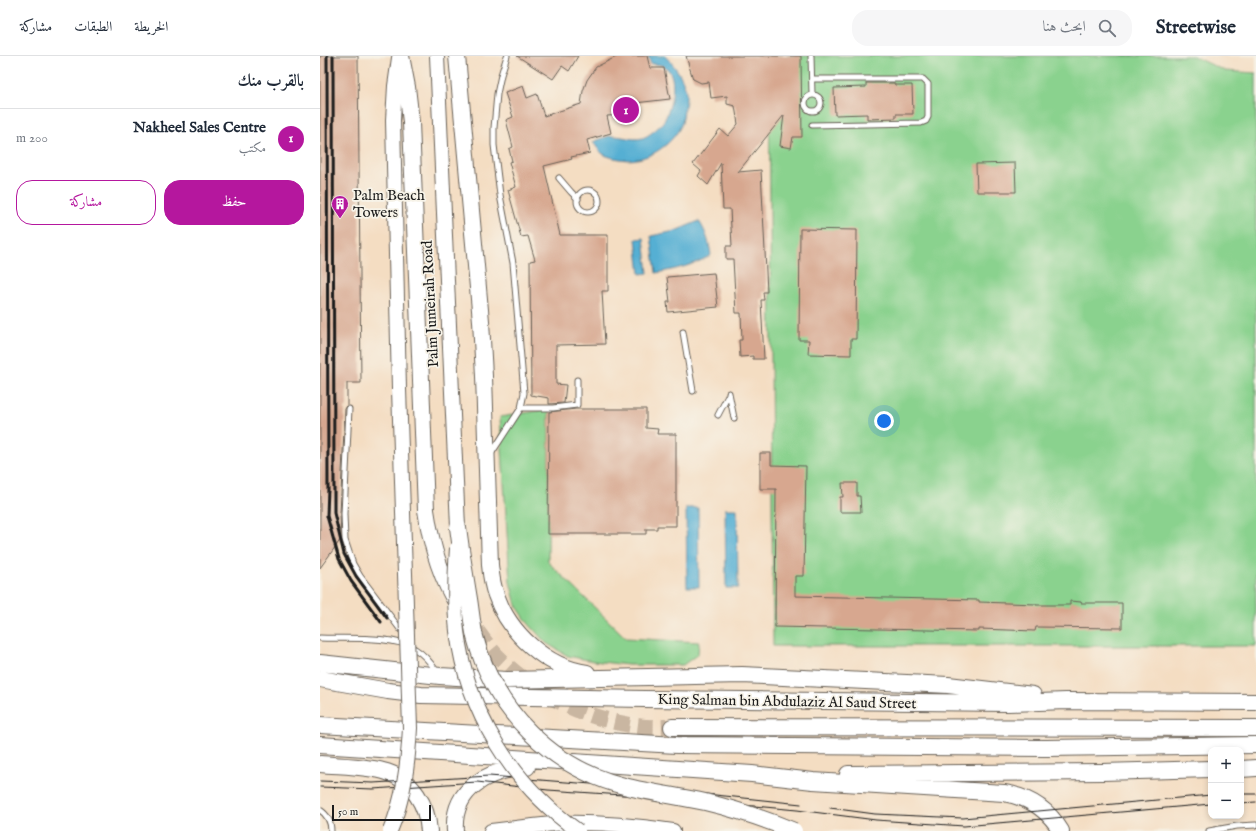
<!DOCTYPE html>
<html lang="ar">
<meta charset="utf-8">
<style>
:root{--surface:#fff;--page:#f6f6f7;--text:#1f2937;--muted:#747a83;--line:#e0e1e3;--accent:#b5179e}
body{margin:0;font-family:"IM FELL English",Amiri,serif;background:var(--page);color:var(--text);direction:rtl}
.controls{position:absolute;right:12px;bottom:12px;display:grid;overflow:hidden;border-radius:8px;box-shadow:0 2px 6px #0003}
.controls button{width:36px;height:36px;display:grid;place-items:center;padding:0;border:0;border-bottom:1px solid var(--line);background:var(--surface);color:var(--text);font:20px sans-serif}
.scale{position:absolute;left:12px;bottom:10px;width:99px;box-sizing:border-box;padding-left:4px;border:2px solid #1c1c1c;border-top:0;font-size:11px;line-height:14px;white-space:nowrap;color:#1c1c1c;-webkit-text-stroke:3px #f7f3e8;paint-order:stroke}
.you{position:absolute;left:564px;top:365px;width:14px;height:14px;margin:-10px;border:3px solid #fff;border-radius:50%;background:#1a73e8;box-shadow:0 0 0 6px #1a73e833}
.badge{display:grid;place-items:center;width:26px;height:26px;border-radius:50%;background:var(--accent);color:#fff;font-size:13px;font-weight:700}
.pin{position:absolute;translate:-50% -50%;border:2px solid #fff;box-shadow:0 1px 4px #0006}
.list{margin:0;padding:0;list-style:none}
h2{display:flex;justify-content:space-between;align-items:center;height:52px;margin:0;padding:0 16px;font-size:17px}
h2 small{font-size:13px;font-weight:400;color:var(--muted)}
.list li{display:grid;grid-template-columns:26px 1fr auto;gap:12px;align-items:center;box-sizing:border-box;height:60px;padding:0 16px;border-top:1px solid var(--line)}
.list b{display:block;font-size:15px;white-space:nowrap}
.list p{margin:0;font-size:13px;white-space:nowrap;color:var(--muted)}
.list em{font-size:13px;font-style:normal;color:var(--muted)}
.actions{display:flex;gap:8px;padding:12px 16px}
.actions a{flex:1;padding:9px 0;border:1px solid var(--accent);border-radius:16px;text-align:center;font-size:14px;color:var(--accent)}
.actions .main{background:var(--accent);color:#fff}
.icon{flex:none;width:22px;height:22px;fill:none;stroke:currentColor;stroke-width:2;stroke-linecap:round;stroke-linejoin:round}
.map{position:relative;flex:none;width:936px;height:775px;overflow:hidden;direction:ltr}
header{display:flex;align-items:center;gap:24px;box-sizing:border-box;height:56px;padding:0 20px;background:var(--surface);border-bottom:1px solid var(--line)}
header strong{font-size:19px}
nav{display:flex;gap:22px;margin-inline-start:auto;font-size:14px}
.search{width:280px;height:36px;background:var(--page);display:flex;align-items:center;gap:10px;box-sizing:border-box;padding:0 14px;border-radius:16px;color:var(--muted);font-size:15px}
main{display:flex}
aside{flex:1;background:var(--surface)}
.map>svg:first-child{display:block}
</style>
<header>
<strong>Streetwise</strong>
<div class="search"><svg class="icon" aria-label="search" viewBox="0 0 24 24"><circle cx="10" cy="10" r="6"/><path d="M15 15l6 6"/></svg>ابحث هنا</div>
<nav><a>الخريطة</a><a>الطبقات</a><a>مشاركة</a></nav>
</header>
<main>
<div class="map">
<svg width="936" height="775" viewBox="0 0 936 775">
<rect width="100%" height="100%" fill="#f7f3e8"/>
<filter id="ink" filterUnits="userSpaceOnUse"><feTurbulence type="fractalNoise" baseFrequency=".025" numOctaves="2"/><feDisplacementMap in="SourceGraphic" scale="8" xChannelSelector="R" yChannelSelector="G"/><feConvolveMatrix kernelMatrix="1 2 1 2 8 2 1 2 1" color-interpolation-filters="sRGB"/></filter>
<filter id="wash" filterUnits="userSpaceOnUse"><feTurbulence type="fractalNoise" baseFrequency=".012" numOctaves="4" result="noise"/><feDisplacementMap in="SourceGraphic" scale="16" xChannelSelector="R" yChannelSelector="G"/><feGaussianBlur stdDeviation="0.9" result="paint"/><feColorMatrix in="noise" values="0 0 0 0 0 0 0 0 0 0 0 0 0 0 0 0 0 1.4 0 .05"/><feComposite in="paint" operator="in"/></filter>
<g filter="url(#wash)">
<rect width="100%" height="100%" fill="#f4ddc2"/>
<path fill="#8ad28e" stroke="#537755" d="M449,0H873L905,15L936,17V590H453Z
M229,353L228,506L306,582L379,586L378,598L363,609H308L273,605L248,600L226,587L208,567L196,549L190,526L180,361Z"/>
<path fill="#55afd3" stroke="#386678" d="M328,0H345C354,9 361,18 365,31C367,38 366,47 364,55C363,59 363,63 362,67C353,90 324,108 300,103C294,102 288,101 283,98C279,95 276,90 273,86C278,84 285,81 290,80C302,79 316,87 327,80C333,76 341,70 345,63C351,51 360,17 343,10C339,8 335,8 331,8Z
M379,165C386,176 389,185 391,199C376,209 353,214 336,217L331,180L355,175Z
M324,182L328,217L320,218L316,183Z
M366,452H378L379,531H367Z
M405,453H417L418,532H406Z"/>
<g id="blocks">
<path fill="#d7a78f" d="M0,0H38L41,327H27V350L25,353L20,458L21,483L0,512Z
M197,0H258L249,15L242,10L233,23Z
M298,0H327L330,12H344L350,43L315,47V58L287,60L291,77L267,84L270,97L251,101L252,103L224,110L240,179H288V235H282L285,288L236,289V328L246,329L244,347L229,348V342L211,339L210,205L215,204L208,180L201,181L188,134L196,131L189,106L192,105L189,93L193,91L186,64L193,61L185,37L203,30L207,42L217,38L224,60L261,48L263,35L267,24L276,11Z
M366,0H481L482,81H473L471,92L460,90L464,59L418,116L441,114L447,236H443L444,244H441L444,303H433V300L420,301L419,284H422L421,257H416L413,203H406V190H412L410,153H403L401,107L388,129L378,120L381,115L373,108L400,73L408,80L418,68L415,50L407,48V40L391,42L389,26L381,27L373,23Z
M546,27H574L575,29H592L593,58H576V62L547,63V58L515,59L514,32L546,31Z
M695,107L696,136H657L656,108Z
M480,173L537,174L536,283H531V299L488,298L489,284H479Z
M394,217L398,251L348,256L347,246H350L347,221Z
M256,353H326V372L338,373L337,378H356V470H337V473H326V478H228L229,356Z
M440,397H451V409L486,410L484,520H475V540L659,544V546L716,548V549H750V545L761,546V547H802V572L716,571L715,575L659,573V575L455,571L456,433H440Z
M522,427H537V440H540L541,456H520V441H523Z"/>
</g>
</g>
<g filter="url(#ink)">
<use href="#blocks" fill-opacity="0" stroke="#686056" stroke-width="1"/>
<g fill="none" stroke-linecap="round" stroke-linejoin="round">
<path stroke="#c9b6a1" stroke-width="16" stroke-dasharray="16 8" stroke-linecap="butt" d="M157,575C164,584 170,593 178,601C217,639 264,663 318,670C329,672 341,671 352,671"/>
<defs>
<path id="lane" d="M491,0L492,38
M492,23H603L608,28V61L606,65L601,67L492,69
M485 47a8 8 0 1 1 16 0a8 8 0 1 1-16 0Z
M239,122L251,136L258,143
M257 145a11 11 0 1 1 22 0a11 11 0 1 1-22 0Z
M363,276L373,335
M409,337L414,362
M201,352H233L257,349V324
M29,353L24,458L25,484L33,508L40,520L83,577
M398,359L409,338
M171,398L201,352L204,337L193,207L180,139L174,89V72L177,38L181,19L187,0
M0,582C26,583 74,579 95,593C105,599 111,607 117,616
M0,754C8,759 11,766 11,775
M889,775L917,770L936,769"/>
<path id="secondary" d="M117,0L138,471
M79,333L73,64L75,30L79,2
M171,775C195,772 220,769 245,767C281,766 317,770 353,775"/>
<path id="primary" d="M81,0L87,31L91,66L106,454C111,489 120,521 139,551
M137,0L161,265L164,320L170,509C171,519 172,529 176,539C189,577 226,611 267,617
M0,607L120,620L187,624L422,619L628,629L713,639
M0,623L68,635L101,639L324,643L688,647L746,645L936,646
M0,669L357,689L726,692L936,689
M352,671L936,672
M0,689L432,718L493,725L684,737C709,741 728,753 741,775
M0,708C20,710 49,710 67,716C93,725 107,749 109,775
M921,713L936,712
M528,718L782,716L891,713
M135,775C132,732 169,714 207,711"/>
</defs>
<use href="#lane" stroke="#686056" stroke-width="7"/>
<use href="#secondary" stroke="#686056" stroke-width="16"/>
<use href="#primary" stroke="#686056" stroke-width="18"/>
<use href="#lane" stroke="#fff" stroke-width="5"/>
<use href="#secondary" stroke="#fff" stroke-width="14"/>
<use href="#primary" stroke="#fff" stroke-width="16"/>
<path stroke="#1c1c1c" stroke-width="1" d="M0,725L53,727L169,720L348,734L481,748
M0,731L53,733L157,726L228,734L347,742L477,754L556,764L644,770L891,748
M921,738H936
M921,747L936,746
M510,752L555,758L643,762L891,739"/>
<path stroke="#1c1c1c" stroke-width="3" d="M7,0L8,436
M13,0L14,435
M8,431L7,460L19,503L31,525L61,566
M14,431V457L24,498L36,520L67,562"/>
<defs>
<path id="secondary-bridge" d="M137,492C135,520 134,548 137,575C147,656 192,728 258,775
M70,775C84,743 88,707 90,672L79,333"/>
<path id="primary-bridge" d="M138,471C141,495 145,519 149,543C151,555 152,569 155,581C174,654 232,712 304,730C331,737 358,740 385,746C415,753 445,763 474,775"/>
</defs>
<use href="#secondary-bridge" stroke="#686056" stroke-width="16" stroke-linecap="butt"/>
<use href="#primary-bridge" stroke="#686056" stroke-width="18" stroke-linecap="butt"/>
<use href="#secondary-bridge" stroke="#fff" stroke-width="14"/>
<use href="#primary-bridge" stroke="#fff" stroke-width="16"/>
</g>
</g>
<defs>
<symbol id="building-pin" viewBox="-11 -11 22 30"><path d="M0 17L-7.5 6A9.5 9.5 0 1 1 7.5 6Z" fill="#b5179e" stroke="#f7f3e8"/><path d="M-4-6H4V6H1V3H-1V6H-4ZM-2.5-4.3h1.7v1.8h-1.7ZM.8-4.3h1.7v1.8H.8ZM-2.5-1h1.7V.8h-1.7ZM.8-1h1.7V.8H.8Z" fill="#fff"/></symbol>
</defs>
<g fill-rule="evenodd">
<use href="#building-pin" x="10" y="138" width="20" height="27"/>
</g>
<g text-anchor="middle" stroke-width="3.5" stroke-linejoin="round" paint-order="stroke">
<g font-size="15" fill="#1c1c1c" stroke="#f7f3e8" text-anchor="start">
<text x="33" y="144">Palm Beach<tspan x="33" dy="17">Towers</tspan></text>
</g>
<g font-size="15" fill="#1c1c1c" stroke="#f7f3e8">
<text transform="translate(110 248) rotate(-93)" y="5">Palm Jumeirah Road</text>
<text transform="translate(467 645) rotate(1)" y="5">King Salman bin Abdulaziz Al Saud Street</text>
</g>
</g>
</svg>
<div class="controls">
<button>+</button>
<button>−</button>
</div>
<div class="scale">50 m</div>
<div class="you"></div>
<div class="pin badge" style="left:306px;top:54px">1</div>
</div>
<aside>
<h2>بالقرب منك<small></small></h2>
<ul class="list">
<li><span class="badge">1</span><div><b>Nakheel Sales Centre</b><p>مكتب</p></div><em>200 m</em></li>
</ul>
<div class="actions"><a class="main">حفظ</a><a>مشاركة</a></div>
</aside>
</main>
